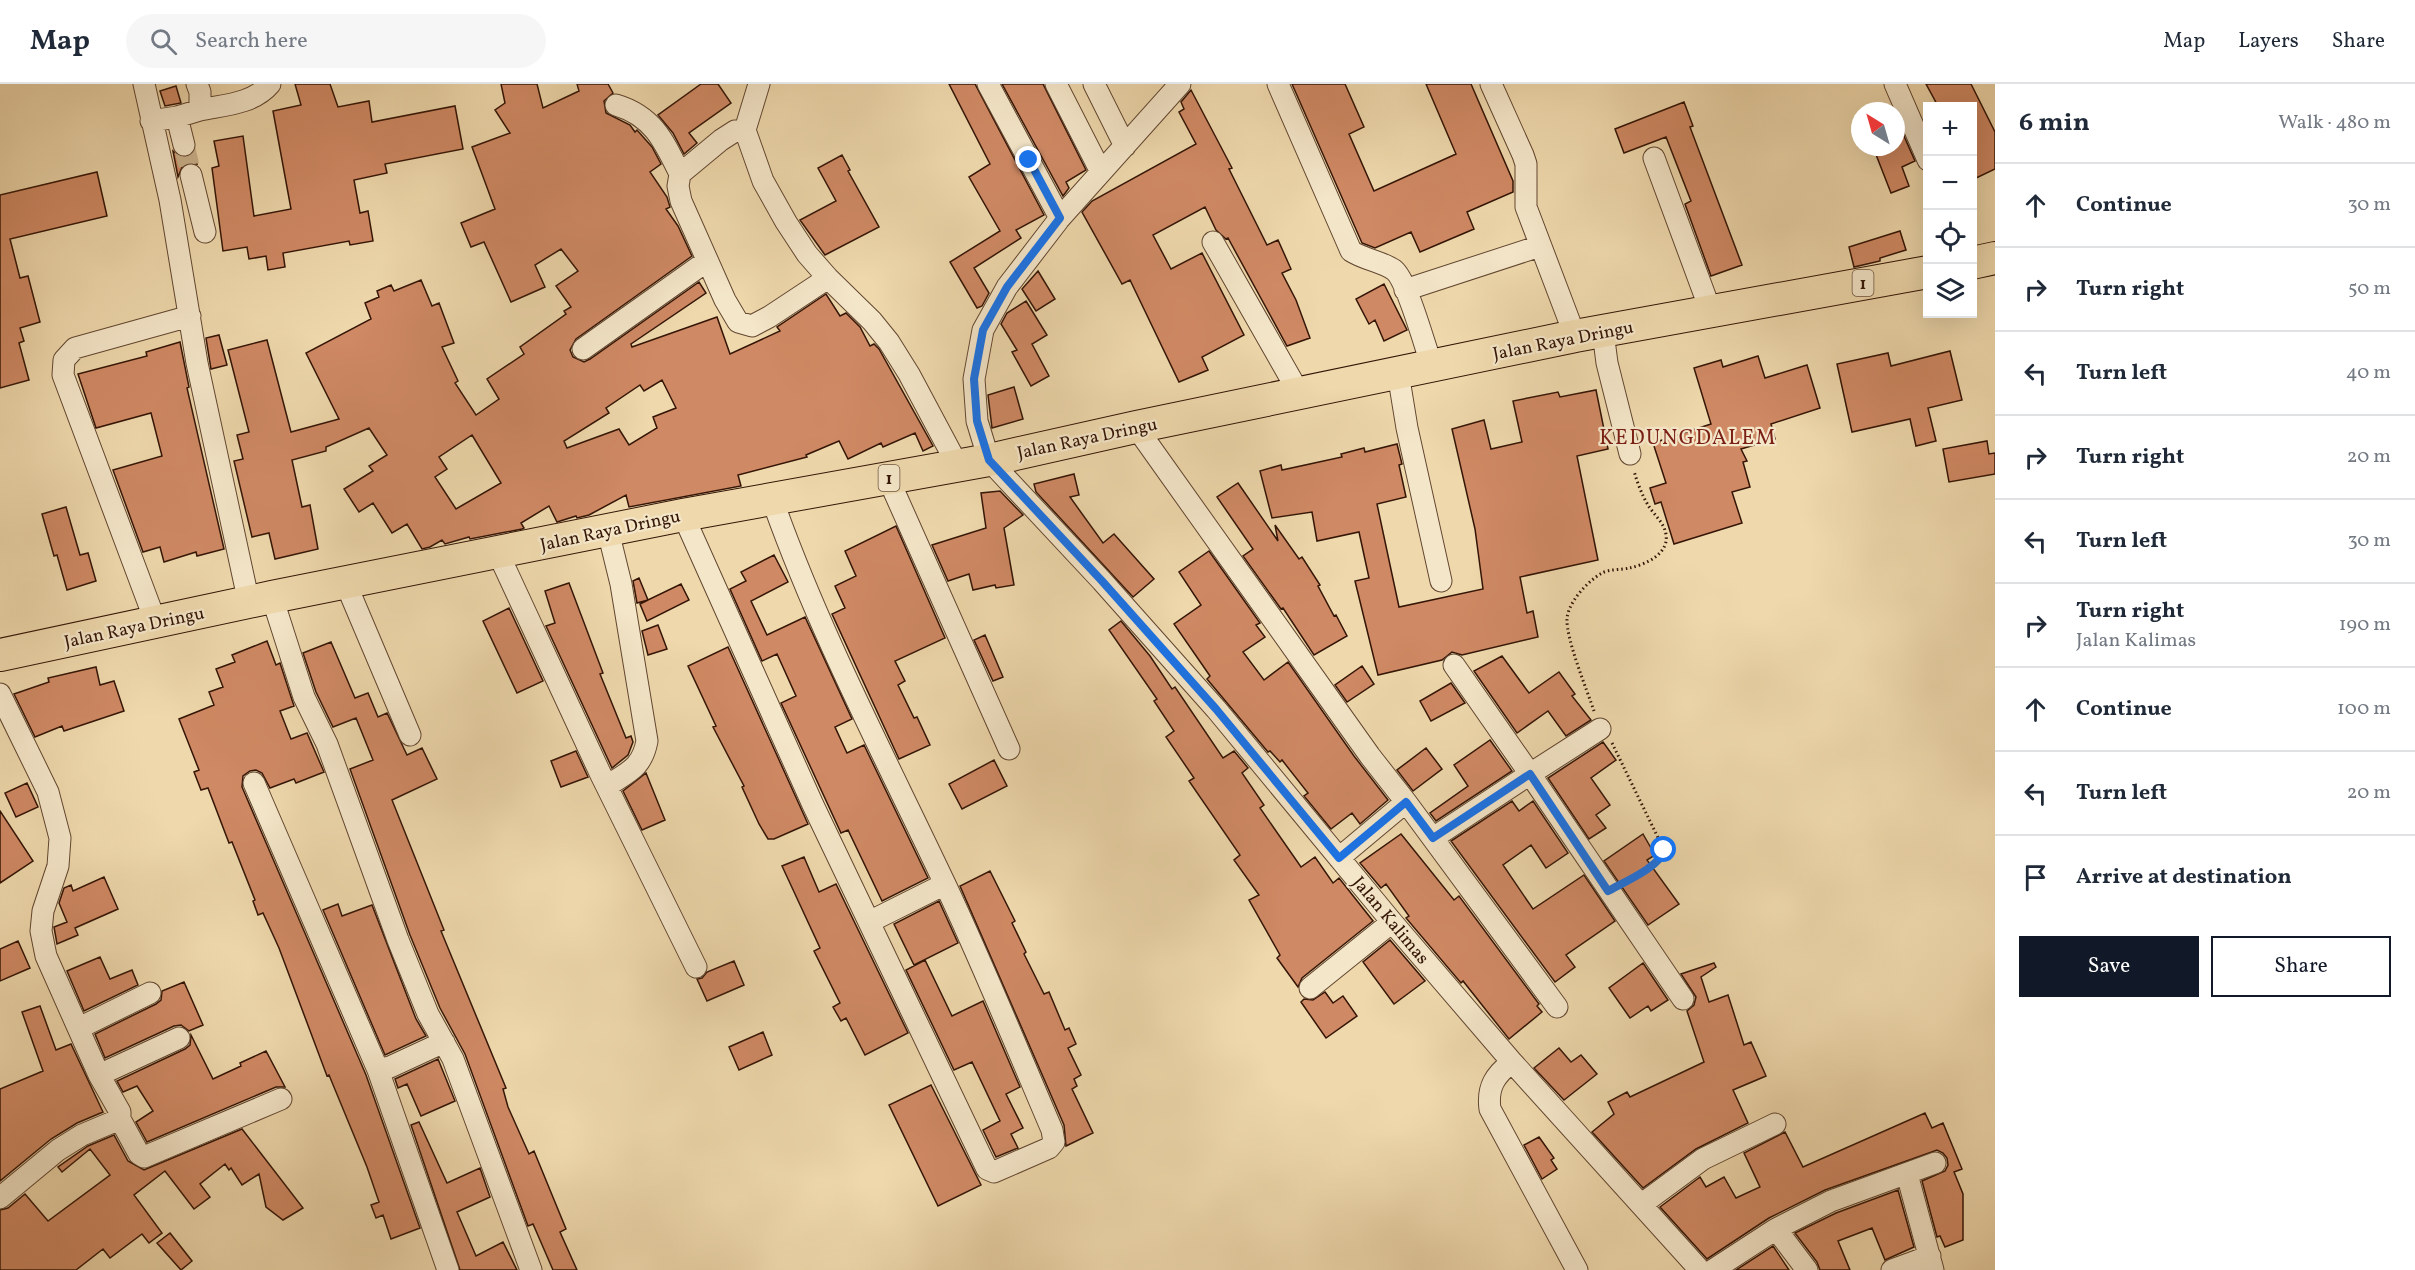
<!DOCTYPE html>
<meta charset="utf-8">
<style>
:root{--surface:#fff;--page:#f6f6f7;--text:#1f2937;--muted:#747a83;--line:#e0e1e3;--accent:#111827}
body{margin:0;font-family:Vollkorn,serif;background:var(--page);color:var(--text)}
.controls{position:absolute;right:18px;top:18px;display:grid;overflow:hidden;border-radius:0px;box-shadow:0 6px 24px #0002}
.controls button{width:54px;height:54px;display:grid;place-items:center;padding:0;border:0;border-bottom:2px solid var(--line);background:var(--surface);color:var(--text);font:30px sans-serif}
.compass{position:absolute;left:1851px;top:18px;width:54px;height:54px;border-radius:50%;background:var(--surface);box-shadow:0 6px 24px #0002;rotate:323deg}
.stop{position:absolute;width:18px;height:18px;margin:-14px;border:4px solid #1a73e8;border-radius:50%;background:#fff}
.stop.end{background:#1a73e8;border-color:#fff;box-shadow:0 2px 6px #0008}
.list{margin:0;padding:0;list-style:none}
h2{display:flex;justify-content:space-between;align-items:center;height:78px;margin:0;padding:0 24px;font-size:26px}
h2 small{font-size:20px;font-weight:400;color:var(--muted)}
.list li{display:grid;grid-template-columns:39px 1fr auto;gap:18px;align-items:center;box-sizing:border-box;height:84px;padding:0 24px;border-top:2px solid var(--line)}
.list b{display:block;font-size:22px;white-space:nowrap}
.list p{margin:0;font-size:20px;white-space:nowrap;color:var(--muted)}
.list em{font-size:20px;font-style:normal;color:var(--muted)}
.actions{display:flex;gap:12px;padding:18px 24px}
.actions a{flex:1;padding:14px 0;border:2px solid var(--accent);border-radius:0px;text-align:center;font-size:21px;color:var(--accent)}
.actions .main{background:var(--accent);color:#fff}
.icon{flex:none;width:33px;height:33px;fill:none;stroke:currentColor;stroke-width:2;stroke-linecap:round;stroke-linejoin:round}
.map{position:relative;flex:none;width:1995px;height:1186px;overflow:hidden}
header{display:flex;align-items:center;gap:36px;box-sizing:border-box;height:84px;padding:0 30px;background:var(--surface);border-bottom:2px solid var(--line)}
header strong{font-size:28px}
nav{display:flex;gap:33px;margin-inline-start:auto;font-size:21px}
.search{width:420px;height:54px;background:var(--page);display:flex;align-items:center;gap:15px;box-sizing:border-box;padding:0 21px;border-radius:33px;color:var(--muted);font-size:22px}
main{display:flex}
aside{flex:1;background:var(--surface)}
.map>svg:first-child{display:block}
</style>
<header>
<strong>Map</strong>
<div class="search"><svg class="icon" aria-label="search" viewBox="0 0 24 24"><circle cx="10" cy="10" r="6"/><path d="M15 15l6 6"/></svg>Search here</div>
<nav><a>Map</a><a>Layers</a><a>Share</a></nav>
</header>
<main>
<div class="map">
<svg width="1995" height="1186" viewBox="0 0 1995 1186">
<rect width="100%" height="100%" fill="#eed8ac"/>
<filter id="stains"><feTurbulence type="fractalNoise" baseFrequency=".00333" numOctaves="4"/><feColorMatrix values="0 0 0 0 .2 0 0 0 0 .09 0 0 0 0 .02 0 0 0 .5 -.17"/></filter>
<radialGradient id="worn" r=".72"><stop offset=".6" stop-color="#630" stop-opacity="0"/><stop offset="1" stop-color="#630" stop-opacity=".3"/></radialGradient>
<path fill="#cf8964" stroke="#341506" stroke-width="1.5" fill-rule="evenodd" d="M295,0H330L338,23L369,17L372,38L455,22L463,65L385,80L387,89L354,96L360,129L368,127L373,157L350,161L349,157L283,169L285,183L268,186L266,172L249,175L247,163L223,167L212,84L219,82L214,57L243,52L254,132L291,125L273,27L301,21Z
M501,0H537L543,24L579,7L577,0H608L613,9L604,17L606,29L630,41L635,48L637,46L652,63L661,80L650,88L667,113L670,123L666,125L678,142L692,172L576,255L570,266L573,273L584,278L590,275L699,198L706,209L631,260L632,263L717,233L730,270L780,247L777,243L826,210L840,232L846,229L860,243L870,262L874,260L879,265L933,362L923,367L915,349L883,363L881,359L848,375L839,357L806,371L807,373L738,391L741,402L629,423L626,411L589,431L577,434L576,432L557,438L549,422L521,439L524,444L522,445L470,455L469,453L445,460L442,456L430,463L422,465L407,440L392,449L373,419L359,428L344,405L373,387L369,382L387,371L369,344L326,363V367L292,376L302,423L310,421L318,465L275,475L269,449L252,453L234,377L243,375L237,351L249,348L228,266L267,256L291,348L339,335L306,269L371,235L365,219L379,213L377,207L391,201L394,207L421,196L432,222L439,219L454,259L442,263L458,297L455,299L476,331L499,315L487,295L524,270L520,263L566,230L564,227L571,223L556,202L578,187L561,165L535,181L545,203L511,218L484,158L471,163L461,139L495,125L472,63L510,49L495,26L505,19ZM662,296L676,324L653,333L657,344L629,361L619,345L567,364L564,357L609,329L606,324L640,301L644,307ZM472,351L501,399L456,425L435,393L447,385L439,373Z
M701,0H718L731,19L689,49L697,59L684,70L673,49L658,31Z
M949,0H975L1044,131L1016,146L1021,154L974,184L989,209L982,222L977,224L950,178L1000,147L969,93L990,80Z
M1002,0H1043L1086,86L1066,98L1069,104L1063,112Z
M1292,0H1345L1364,43L1349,50L1374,107L1456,70L1426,0H1471L1513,97V108L1467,128L1474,145L1420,168L1411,148L1375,164L1362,159Z
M1926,0H1971L1995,48V85L1972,96V22H1938Z
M176,2L181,19L165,22L160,7Z
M1191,6L1232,84L1229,85L1267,161L1278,156L1291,185L1282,189L1296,216L1310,254L1287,262L1228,154L1226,155L1216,146L1205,123L1153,151L1171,185L1202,169L1244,251L1202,273L1208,286L1179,298L1130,196L1122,200L1082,128L1092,117L1196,60L1179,28L1184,25L1181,18Z
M1684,18L1693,42L1690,43L1742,181L1711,192L1685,120L1691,117L1666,53L1624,69L1615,45Z
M1896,34L1915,77L1902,83L1909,102L1891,109L1873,63H1896Z
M173,67L181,73H188L194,68L197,80L189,79L183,81L178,93Z
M842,71L850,86L848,87L879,143L825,171L800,136L836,117L818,84Z
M97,88L107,132L10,155L20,194L28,192L40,238L20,244L24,257L19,259L29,296L0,304V111Z
M1900,147L1906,166L1880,174V177L1854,183L1849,163Z
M1038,187L1055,215L1036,227L1022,205Z
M1384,200L1407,246L1384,257L1375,236L1369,240L1356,215Z
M1026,217L1047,251L1032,260L1049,292L1031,302L1012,268L1017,266L1001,240L1007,229Z
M219,251L227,281L211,285L206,254Z
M180,258L189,303L187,304L224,465L197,472L196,468L164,478L160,463L143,468L113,386L162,372L151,329L96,344L78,290L147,272L146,268Z
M1950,267L1962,316L1928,324L1936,357L1916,362L1910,335L1852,348L1837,280L1888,269L1891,282Z
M1758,272L1765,294L1807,281L1820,324L1771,340L1775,355L1741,365L1747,377L1743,378L1750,403L1732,408L1742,439L1674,460L1661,418L1655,420L1650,404L1666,399L1653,359L1711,340L1694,284L1721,276L1723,283Z
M1014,303L1023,335L992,344L988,311Z
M1596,306L1608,365L1577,372L1598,476L1520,493L1527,529L1533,527L1538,553L1462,571L1452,568L1442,576L1378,591L1355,497L1369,494L1359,448L1317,457L1312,428L1272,434L1260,387L1281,381L1282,386L1342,373L1341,370L1364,364L1365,368L1397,360L1402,380L1399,381L1406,413L1377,420L1399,523L1483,505L1475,445L1452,345L1484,336L1491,365L1522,358L1513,317L1558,308L1560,313Z
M1987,357L1989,370L1995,369V390L1949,398L1943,365Z
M1074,390L1079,411L1070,413L1103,459L1114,450L1154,495L1133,513L1036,408L1034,400Z
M1238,399L1278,457L1275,441L1299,475L1302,473L1320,501L1318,502L1334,532L1336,531L1347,552L1314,571L1283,524L1281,525L1243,472L1253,465L1217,413Z
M1000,407L1023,431L1004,444L1014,501L996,504L995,501L973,506L969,490L948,497L932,461L986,444L981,409Z
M66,423L80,471L88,469L96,497L67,506L57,471L54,472L42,430Z
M896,442L945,554L895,577L905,597L898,601L914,634L917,633L930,661L899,675L832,530L845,524L835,502L856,492L845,467Z
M1209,467L1260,539L1256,541L1265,553L1243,568L1264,596L1288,578L1354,672L1388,716L1360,740L1352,729L1331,745L1304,712L1308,709L1282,676L1280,678L1270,667L1268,668L1207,595L1210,592L1174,540L1201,521L1179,488Z
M774,471L788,498L751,517L767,551L805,533L852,635L835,643L847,669L864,661L928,794L882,817L848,746L841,749L781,619L796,612L777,570L762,577L730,505L746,497L741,488Z
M639,494L648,516L681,500L689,516L647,537L640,520L648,516L637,519L633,497Z
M569,499L603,589L600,590L626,654L631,652L633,658L628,671L612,684L546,542L555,539L545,507Z
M509,524L543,597L517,609L483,537Z
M1121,537L1150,572L1172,605L1175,603L1223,674L1234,667L1248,684L1242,689L1264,721L1260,724L1301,783L1315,773L1333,799L1339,794L1373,837L1302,894L1298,903L1277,874L1280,871L1249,816L1259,811L1234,776L1240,771L1189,697L1194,694L1166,653L1174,647L1154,617L1157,615L1109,546Z
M658,541L667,565L648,571L642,547Z
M985,551L1003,593L993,597L974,556Z
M267,557L276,581L280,579L294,622L280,627L291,655L307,649L324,688L296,699L294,695L270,704L262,689L256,686L250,687L243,692L242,703L366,991L420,1144L391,1155L383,1131L376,1134L371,1121L379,1118L367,1083L329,991L327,992L279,864L263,829L258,831L253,817L255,816L232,758L229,759L208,704L201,706L194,688L199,686L179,635L214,621L209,608L223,603L216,585L235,578L232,571Z
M331,558L355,614L368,609L378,633L387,629L407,671L422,664L437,695L392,716L444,846L441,847L506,1004L503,1005L508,1023L529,1070L534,1067L566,1145L560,1148L577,1186H553L533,1140L528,1142L465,970L440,924L410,851L350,685L373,676L356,634L333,643L316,608L303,569Z
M728,563L808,740L774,755H768L759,740L742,703L744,702L713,643L716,642L688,582Z
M1502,572L1529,609L1559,588L1575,610L1572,612L1591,636L1566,652L1548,627L1517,649L1474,587Z
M1362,582L1374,600L1347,618L1335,601Z
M96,583L100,601L114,597L124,627L64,647L62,642L35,653L14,610L49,598L48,594Z
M1451,599L1465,619L1431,637L1420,617Z
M1490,656L1512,687L1436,737L1430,729L1468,702L1454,681Z
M1603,658L1616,676L1591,694L1610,721L1596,731L1606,744L1589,755L1548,694Z
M1426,664L1442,685L1413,707L1397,686Z
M576,667L588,693L561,703L551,677Z
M994,676L1007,702L962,725L949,700Z
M646,689L665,736L642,746L623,707Z
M27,699L38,723L16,733L5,709Z
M1512,717L1519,727L1533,717L1568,769L1546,784L1531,761L1503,781L1533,825L1584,791L1615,837L1566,871L1575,883L1555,898L1451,757Z
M0,727L33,777L0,799Z
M1401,750L1454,816L1459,812L1539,920L1537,922L1542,928L1509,955L1463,897L1461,899L1406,834L1409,832L1386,800L1381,804L1360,779Z
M1643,750L1655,771L1647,776L1679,820L1648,841L1604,777Z
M804,773L819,808L836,800L908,949L865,971L846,934L841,937L833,923L840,919L814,867L820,864L782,782Z
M990,787L1015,837L1012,839L1026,868L1024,870L1044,910L1049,908L1065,946L1069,944L1076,960L1068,964L1081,991L1074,995L1077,1002L1072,1005L1093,1049L1066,1062L1064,1041L960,802Z
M104,793L118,825L75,844L78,851L57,860L54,843L67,838L59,819L64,804L71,801L73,807Z
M939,817L958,859L914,881L894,840Z
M338,820L342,832L372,821L416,935L426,952L385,971L323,826Z
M1390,856L1425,897L1394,920L1363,878Z
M18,857L30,884L0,897V865Z
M100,873L110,895L132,886L138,901L84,927L67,887Z
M925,876L952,932L983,917L1020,1003L1006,1010L1023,1044L1011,1050L1018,1064L996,1073L983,1046L1000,1037L972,978L954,986L906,886Z
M734,877L744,901L707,917L697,895L702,894L707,888Z
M1643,879L1668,916L1651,927L1648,922L1630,934L1609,904Z
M1714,879L1716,883L1701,893L1709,918L1728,911L1744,961L1751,958L1766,992L1733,1006L1748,1039L1696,1065L1643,1104L1592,1048L1614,1030L1608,1018L1627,1008L1630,1013L1704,978L1687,927L1694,921L1696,913L1681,890Z
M184,898L203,941L189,947L181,941L174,942L105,974L95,950L156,920L161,916L162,907Z
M1325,908L1333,919L1343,912L1357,932L1326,954L1301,918L1304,915L1313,916Z
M40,922L56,966L71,960L103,1028L77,1039L51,1055L0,1097V1005L43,987L22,928Z
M763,948L772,971L739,986L729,963Z
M191,951L213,995L241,982L240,979L266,967L285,1003H276L147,1058L136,1038L153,1027L137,1002L123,1008L117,997L185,965L190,961Z
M1559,964L1571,978L1581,971L1597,990L1564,1016L1534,984Z
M438,975L455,1017L421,1032L407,1000L398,1004L395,995Z
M931,1001L981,1101L938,1122L889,1021Z
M1925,1029L1932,1044L1943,1039L1962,1085L1954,1088L1963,1110V1156L1945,1163L1940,1152L1937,1153L1922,1097L1945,1087L1948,1081L1947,1074L1943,1069L1937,1066L1825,1106L1769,1134L1707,1175L1660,1123L1700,1093L1706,1103L1724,1093L1736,1114L1760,1103L1744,1069L1785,1048L1803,1083Z
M419,1038L447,1099L480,1084L490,1113L457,1128L476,1172L503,1158L517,1186H460L411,1041Z
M242,1045L303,1124L283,1136L266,1123L259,1090L242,1101L231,1084L229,1086L225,1080L200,1100L210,1113L194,1125L165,1087L134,1111L162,1149L149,1159L142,1150L110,1174L103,1165L76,1186H0V1126L8,1124L25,1110L48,1137L110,1091L90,1065L62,1088L58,1083L88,1062L114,1051L128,1077L144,1086Z
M1539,1053L1554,1074L1551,1076L1557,1085L1542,1095L1524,1061Z
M1898,1106L1914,1163L1885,1176L1872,1144L1838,1157L1850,1186H1820L1817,1178L1795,1149L1836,1129Z
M170,1149L192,1177L181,1186L157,1159Z
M1773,1162L1789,1186H1736Z"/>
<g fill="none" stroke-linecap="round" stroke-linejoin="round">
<path stroke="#c9b18b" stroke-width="21" stroke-dasharray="21 10" stroke-linecap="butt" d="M184,61L191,91"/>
<defs>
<path id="minor" d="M144,0L170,116L197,279L249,519
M759,0L745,46L763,97L786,138L807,170L828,194L872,237L889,258L909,290L957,380
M988,0L1060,134
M1056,0L1101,88
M1094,0L1125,62
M1180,0L1060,134L1007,203L983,246L974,295L977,337L989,376L1102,497L1216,625L1392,838L1512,978L1700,1186
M1278,0L1351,167C1365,176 1381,177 1394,186C1407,196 1425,263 1432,282
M1491,0L1523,71L1526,80V123L1575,252
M1895,0L1928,76
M616,21C653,32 664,57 680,90
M200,26C224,21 253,20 270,0
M177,33L184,61
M151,37L177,33L200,26V8L197,0
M745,46L735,47L721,56L680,90L678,102L681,117L725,216L738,238L752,242L769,233L828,194
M1654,74L1711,228
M191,91L205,148
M1213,158L1299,309
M1405,206L1540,162
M1603,248L1607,279L1630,370
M583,265L707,177
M1398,289L1407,344L1441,497
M1136,343L1370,672L1406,718L1339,774
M888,394L1009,665
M683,431L813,721L987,1085L994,1088L1049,1064L1054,1058L1052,1046C1017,964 983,881 945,800C885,673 819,548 772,415
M498,469L601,691L696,883
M346,500L410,651
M272,513L304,613L327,660L398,856L428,930L453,975L531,1186
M156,539L63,291L64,276L75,264L190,232
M0,610L48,708L60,754L58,782L43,827L41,847L46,872L99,991L120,1028V1035L82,1051L58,1066L0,1114
M1600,645L1530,690L1683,915
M254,699L378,986L448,1186
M607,702C628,688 642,684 647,657L621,500L608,447
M1406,718L1557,923
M1433,754L1530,690L1454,581
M869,838L945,800
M1310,904L1392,838
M79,944L150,909
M1512,978C1495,991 1487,1003 1490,1025L1577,1186
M378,986L390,983L444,958
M99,991L179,954
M120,1035L139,1070L144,1073L281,1015
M1907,1090L1933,1186
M1642,1120L1703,1075L1775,1040
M1776,1145L1831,1117L1935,1079
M1713,1186L1776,1145L1807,1186
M1892,1186L1930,1172"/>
<path id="highway" d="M1972,179L1995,174
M0,571L272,513L683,431L989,376L1136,343L1575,252L1928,188"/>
</defs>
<use href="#minor" stroke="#624630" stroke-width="23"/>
<use href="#highway" stroke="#341506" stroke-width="34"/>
<path stroke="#341506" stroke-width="3" stroke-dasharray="1.5 3" stroke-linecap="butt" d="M1594,627C1587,606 1566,555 1567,535C1568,518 1588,497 1602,489C1609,485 1621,486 1629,484C1645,481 1669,470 1666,451C1665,439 1653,430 1648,421C1642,411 1637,398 1634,387
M1612,659L1664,766C1660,782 1639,789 1626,797"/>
<use href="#minor" stroke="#f4e6c9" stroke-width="21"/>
<use href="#highway" stroke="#eed8ac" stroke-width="32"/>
</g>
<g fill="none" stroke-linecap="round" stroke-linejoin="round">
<path stroke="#1a73e8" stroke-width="8" d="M1029,76L1060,134L1007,203L983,246L974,295L977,337L989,376L1102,497L1216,625L1339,774L1406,718L1433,754L1530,690L1608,807C1624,798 1660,783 1664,766"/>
</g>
<g text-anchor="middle" stroke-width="4.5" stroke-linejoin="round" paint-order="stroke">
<g fill="#f4e6c9" stroke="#6e5440" stroke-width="1.5">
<rect x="1852.5" y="186" width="21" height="26" rx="4.5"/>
<rect x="878.5" y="381" width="21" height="26" rx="4.5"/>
</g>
<g font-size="16" font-weight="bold" fill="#341506">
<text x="1863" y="205">1</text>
<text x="889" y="400">1</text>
</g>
<g font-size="18" fill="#341506" stroke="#f4e6c9">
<text transform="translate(1563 256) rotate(-11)" y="6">Jalan Raya Dringu</text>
<text transform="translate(1087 354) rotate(-12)" y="6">Jalan Raya Dringu</text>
<text transform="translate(610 446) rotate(-12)" y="6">Jalan Raya Dringu</text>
<text transform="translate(134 543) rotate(-12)" y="6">Jalan Raya Dringu</text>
<text transform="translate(1391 836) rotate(50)" y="6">Jalan Kalimas</text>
</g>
<g font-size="21" letter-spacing="1.5" fill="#7a1f14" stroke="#f4e6c9">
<text x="1688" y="360">KEDUNGDALEM</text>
</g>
</g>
<rect width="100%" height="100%" filter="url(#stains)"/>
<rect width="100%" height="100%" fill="url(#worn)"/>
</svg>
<div class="controls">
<button>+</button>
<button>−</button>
<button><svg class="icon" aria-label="locate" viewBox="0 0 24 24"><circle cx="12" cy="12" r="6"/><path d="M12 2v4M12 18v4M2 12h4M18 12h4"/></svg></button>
<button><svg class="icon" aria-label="layers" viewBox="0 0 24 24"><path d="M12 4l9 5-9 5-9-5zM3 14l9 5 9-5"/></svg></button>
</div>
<svg class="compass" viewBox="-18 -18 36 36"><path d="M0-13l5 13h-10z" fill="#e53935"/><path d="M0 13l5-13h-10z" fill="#747a83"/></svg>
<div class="stop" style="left:1664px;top:766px"></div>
<div class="stop end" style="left:1029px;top:76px"></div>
</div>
<aside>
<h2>6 min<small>Walk · 480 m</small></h2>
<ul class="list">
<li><svg class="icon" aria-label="ahead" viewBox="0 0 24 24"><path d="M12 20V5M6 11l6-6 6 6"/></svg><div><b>Continue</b></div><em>30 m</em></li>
<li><svg class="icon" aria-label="right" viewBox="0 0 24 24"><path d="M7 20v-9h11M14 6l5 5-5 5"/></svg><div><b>Turn right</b></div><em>50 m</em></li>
<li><svg class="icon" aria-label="left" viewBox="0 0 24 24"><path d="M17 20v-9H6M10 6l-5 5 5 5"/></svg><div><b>Turn left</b></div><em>40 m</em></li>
<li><svg class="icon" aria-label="right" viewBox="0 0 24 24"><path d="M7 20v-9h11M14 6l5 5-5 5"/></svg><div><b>Turn right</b></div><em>20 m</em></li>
<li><svg class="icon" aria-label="left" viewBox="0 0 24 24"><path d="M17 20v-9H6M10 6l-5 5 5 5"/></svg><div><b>Turn left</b></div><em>30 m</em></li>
<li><svg class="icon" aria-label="right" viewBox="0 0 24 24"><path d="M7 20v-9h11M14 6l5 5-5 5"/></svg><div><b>Turn right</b><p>Jalan Kalimas</p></div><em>190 m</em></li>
<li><svg class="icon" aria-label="ahead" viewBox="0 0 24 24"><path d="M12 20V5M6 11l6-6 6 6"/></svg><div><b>Continue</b></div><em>100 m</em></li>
<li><svg class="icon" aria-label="left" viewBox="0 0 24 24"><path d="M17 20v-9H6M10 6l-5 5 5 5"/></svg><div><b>Turn left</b></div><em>20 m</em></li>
<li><svg class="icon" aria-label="arrive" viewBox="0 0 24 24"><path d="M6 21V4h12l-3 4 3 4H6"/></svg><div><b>Arrive at destination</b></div></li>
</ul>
<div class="actions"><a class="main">Save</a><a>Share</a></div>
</aside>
</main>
